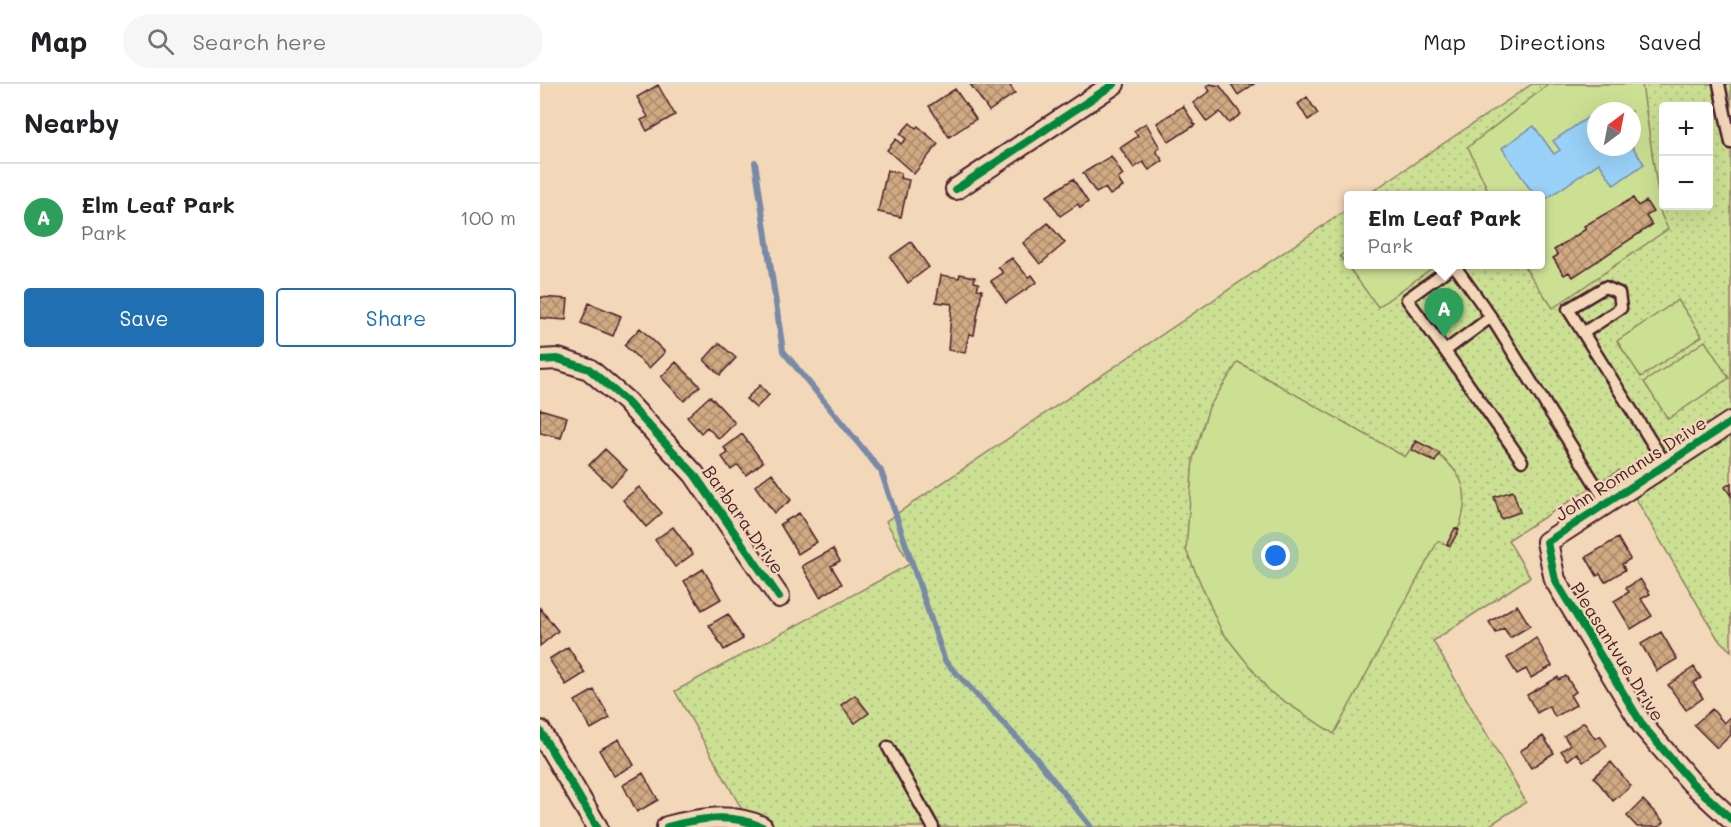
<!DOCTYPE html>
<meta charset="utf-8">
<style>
:root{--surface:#fff;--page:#f6f6f6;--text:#202124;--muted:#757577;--line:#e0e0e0;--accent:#1f6fb2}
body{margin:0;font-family:Mali,sans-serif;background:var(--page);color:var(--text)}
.controls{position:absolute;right:18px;top:18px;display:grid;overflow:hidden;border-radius:6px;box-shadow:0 6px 24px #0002}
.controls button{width:54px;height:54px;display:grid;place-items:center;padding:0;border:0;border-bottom:2px solid var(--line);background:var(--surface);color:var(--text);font:30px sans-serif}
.compass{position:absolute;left:1047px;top:18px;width:54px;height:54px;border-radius:50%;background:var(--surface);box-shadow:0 6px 24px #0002;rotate:32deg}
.you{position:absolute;left:736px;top:472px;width:21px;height:21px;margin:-15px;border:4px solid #fff;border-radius:50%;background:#1a73e8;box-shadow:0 0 0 9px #1a73e833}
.badge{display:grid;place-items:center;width:39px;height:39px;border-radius:50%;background:var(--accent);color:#fff;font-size:20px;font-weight:700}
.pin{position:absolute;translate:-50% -50px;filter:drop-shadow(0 2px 3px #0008)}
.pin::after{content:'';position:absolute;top:32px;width:21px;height:18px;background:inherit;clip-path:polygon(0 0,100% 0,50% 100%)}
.popup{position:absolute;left:804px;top:107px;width:201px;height:78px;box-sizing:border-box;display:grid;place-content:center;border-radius:6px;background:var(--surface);filter:drop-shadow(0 2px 4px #0005);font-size:20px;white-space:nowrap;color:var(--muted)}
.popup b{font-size:22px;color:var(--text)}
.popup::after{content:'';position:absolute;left:50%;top:100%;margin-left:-12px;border:12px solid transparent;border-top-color:var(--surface)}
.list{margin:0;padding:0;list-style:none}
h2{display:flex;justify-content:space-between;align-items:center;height:78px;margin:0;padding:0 24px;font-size:26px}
h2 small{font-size:20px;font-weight:400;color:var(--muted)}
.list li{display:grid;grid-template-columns:39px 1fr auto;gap:18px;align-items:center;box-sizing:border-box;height:108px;padding:0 24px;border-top:2px solid var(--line)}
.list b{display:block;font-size:22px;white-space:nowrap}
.list p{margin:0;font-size:20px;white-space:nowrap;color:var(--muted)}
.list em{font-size:20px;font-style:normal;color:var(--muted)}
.actions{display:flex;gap:12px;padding:18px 24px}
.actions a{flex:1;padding:14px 0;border:2px solid var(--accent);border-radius:6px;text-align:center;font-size:21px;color:var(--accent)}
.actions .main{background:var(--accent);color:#fff}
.icon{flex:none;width:33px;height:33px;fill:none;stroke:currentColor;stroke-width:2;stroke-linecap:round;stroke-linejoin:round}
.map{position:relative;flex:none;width:1191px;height:743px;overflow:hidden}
header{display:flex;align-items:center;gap:36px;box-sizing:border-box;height:84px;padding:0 30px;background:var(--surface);border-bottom:2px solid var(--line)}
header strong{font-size:28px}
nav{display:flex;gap:33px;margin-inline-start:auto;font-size:21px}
.search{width:420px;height:54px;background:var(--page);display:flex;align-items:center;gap:15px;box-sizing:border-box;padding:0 21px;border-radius:33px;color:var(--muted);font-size:22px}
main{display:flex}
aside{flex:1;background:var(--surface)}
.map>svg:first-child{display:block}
</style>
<header>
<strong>Map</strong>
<div class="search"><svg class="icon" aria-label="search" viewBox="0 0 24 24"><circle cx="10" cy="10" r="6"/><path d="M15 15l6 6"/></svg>Search here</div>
<nav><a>Map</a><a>Directions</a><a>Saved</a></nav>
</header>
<main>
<aside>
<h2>Nearby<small></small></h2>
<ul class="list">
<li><span class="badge" style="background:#2e9e5b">A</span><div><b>Elm Leaf Park</b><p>Park</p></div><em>100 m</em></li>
</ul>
<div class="actions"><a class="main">Save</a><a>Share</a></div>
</aside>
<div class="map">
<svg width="1191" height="743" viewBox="0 0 1191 743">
<defs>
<pattern id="park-dots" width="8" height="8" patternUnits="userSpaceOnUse" patternTransform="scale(1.5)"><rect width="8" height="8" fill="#cce094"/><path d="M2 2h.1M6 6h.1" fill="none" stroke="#b1c080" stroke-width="1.8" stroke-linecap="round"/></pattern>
<pattern id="building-cross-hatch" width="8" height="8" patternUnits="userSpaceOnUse" patternTransform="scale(1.5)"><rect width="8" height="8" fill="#d0aa82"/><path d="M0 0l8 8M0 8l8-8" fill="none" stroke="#ab8a6b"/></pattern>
</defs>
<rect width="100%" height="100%" fill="#f3d7b9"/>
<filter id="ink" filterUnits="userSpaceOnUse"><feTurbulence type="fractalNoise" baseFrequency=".0167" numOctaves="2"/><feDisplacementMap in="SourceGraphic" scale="12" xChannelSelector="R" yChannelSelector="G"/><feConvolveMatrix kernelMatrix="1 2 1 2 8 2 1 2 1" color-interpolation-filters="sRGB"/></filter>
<g filter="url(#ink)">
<path fill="url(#park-dots)" stroke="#8b8060" stroke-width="1.5" fill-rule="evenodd" d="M992,0H1191V567L1178,555L1079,386L968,456L990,493L893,557L986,718L947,743H212L135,607L370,480L346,437L808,125V180H1000V112L827,111ZM1124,22H1168V122H1124ZM1056,27H1092V63H1056Z"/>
<path fill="#cce094" stroke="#8b8060" stroke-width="1.5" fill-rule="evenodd" d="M1009,0H1102L1121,130L1128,145L1013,224L983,181L1000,180V112L950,111L928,63ZM1056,27H1092V63H1056Z
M808,166V180L896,181L838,223L800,172Z
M1138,216L1162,252L1101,293L1077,257Z
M1165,257L1189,294L1128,335L1104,298Z
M698,278L865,373L876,357C926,383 938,411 910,462L898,457L794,650L730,608L681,546L646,466L653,375L669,323Z"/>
<path fill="#99d1f8" stroke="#798aa6" stroke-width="1.5" d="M1056,28V63L1092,62L1104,80L1074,101L1059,79L1000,119V112L994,111L962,64L994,42L1014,70L1020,66L1013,57Z"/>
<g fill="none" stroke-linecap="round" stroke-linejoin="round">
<path stroke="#798aa6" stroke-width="6" d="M215,78L243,267L341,387L405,577L495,673L551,743"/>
</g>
<path fill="url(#building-cross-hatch)" stroke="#4a1f2b" stroke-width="1.5" d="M430,0H469L475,9L449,27Z
M670,0L680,2L701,30L689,39L680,28L667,38L653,19L670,7L666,2Z
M691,0H714L698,11Z
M118,1L135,31L107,47L101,36L108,33L97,13Z
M415,5L436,35L409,53L389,22Z
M767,13L778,30L768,36L758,20Z
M643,22L655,41L629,58L617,39Z
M370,39L376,44L378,42L398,60L374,90L347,66L356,55L361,60L366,55L360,50Z
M606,39L620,64L616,67L623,77L609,86L603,78L594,84L580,64L598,52L594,47Z
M571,72L583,91L578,95L583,103L570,111L565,104L556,109L543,89Z
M347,86L361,89L360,94L369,96L361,133L338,128Z
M533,95L548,118L540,124L538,120L520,132L507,112Z
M1093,114L1098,122L1106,117L1113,128L1106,132L1112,141L1033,193L1029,188L1024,191L1013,174L1018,171L1014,166L1046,145L1044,142Z
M508,139L525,159L500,180L483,159Z
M371,158L389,183L368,199L350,173Z
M472,174L488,193L492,191L497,198L466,219L451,197L463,189L458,183Z
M420,190L435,193L434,198L439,199L437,205L442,206L434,251L429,250L425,269L408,266L412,220L396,218L401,191L419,194Z
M0,213L28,215L26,236L0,234Z
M49,219L81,232L73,252L41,239Z
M100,244L125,268L109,284L84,261Z
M179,259L196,274L180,291L164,276Z
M136,278L160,302L144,317L121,293Z
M220,301L229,311L216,324L206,315Z
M170,312L195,339L179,355L167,343L161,349L147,333Z
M0,325L27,333L21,354L0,349Z
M202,350L223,378L206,391L198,381L191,386L182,373L188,369L184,364Z
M876,357L900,369L895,378L872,366Z
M65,365L87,386L71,402L49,381Z
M232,389L251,416L234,429L215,402Z
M1191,399V412L1185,403Z
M99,403L122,429L106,443L83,416Z
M973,407L980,428L961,435L954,413Z
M259,429L277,458L258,470L240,440Z
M133,443L153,470L135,483L115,456Z
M915,444L919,446L910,462L907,460Z
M1078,454L1090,475L1082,480L1085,486L1065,498L1060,490L1057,492L1046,473Z
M293,465L300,477L291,482L302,500L280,513L262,482Z
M163,485L181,515L162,526L144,497Z
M1100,495L1110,510L1101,515L1112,532L1091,545L1074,517L1089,508L1086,504Z
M977,521L990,542L970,554L964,544L956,549L949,538Z
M0,524L18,547L0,562Z
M188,530L203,555L184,566L169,541Z
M1121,548L1137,575L1117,587L1101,560Z
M996,554L1012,582L991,594L986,585L977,590L967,574Z
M28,563L45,589L26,601L9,575Z
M1154,583L1161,594L1153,599L1163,614L1146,626L1128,601Z
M1026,592L1036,608L1030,611L1036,621L1015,633L1009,622L997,629L987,611L1018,593L1019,596Z
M54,606L70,634L51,645L35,617Z
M315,611L329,629L315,639L301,621Z
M1172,625L1184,639L1191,632V651L1177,664L1154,641Z
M1044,638L1055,655L1060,652L1067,662L1043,678L1037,669L1028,676L1021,667L1030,661L1024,652Z
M1003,652L1014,669L991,684L980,667Z
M79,655L94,681L74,692L59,666Z
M1071,678L1091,702L1073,717L1054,693Z
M103,689L118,716L97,728L83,701Z
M1103,716L1124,738L1119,743H1097L1087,732Z"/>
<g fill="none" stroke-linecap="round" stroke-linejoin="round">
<defs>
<path id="lane" d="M1179,0L1191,59
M951,233L905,267L867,215L914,181L951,233L1067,419
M1043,249L1081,224L1079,209L1065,203L1028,225L1126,381
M905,267L982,377
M348,663L393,743"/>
<path id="street" d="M416,105L574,0
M0,276L18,275L49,285L86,317L154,390L239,513
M1191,338L1007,458L1015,496L1103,642L1151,698L1191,735
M0,647L57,743
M127,743C159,734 191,729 222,743"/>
</defs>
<use href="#lane" stroke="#4a1f2b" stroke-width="15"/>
<use href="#street" stroke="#4a1f2b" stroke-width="24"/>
<use href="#lane" stroke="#f3d7b9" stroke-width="10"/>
<use href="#street" stroke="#f3d7b9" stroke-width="20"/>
<defs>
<path id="cycleway" d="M416,105L574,0
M0,276L18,275L49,285L86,317L154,390L239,513
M1191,338L1007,458L1015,496L1103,642L1151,698L1191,735
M0,647L57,743
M127,743C159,734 191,729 222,743"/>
</defs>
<use href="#cycleway" stroke="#f3d7b9" stroke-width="11"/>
<use href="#cycleway" stroke="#00873e" stroke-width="8"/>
</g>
</g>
<g text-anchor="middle" stroke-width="4.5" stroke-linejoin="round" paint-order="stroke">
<g font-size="18" fill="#4a1f2b" stroke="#f3d7b9">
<text transform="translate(1091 385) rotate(-33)" y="6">John Romanus Drive</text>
<text transform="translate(203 436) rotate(55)" y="6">Barbara Drive</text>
<text transform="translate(1077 568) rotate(58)" y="6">Pleasantvue Drive</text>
</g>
</g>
</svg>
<div class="controls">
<button>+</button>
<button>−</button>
</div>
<svg class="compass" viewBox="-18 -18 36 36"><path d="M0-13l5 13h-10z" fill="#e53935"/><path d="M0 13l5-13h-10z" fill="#757577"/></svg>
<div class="you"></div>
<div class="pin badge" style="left:904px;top:254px;background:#2e9e5b">A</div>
<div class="popup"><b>Elm Leaf Park</b>Park</div>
</div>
</main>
